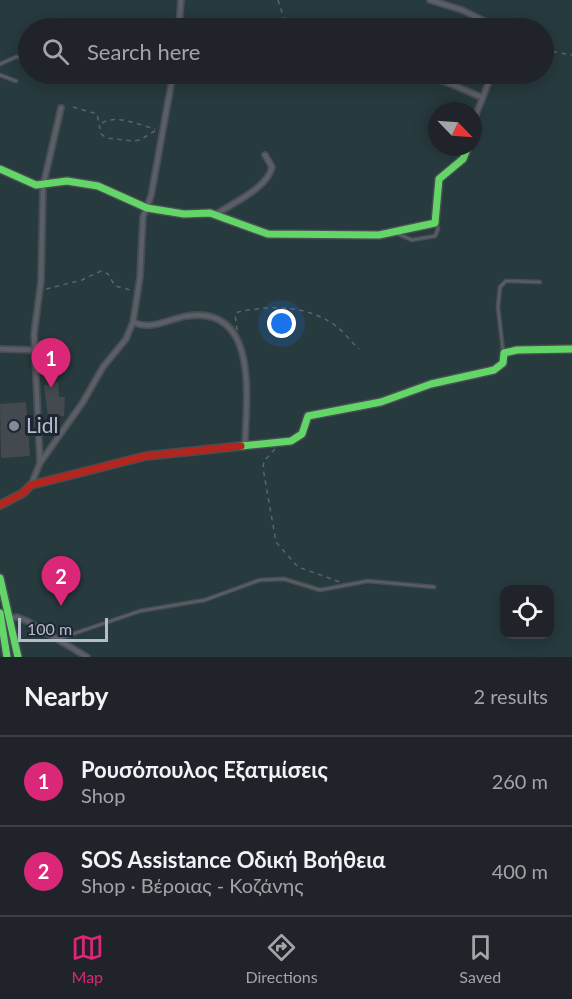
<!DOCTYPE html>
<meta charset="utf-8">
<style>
:root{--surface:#20242a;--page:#2d3036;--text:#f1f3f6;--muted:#a2a4a8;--line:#3d4147;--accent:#db2777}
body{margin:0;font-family:Lato,sans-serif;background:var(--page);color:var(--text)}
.controls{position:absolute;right:18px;bottom:18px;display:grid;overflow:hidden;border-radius:12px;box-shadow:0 3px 15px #0003}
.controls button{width:54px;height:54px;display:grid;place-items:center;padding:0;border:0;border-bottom:2px solid var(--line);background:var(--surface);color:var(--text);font:30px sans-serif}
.compass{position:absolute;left:428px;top:102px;width:54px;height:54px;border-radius:50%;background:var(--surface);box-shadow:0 3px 15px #0003;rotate:115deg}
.scale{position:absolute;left:18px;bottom:15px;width:90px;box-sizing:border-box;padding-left:6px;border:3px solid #b4bcc9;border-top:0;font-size:16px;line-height:21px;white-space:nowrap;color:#b4bcc9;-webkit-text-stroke:4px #1d2633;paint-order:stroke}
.you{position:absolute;left:282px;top:324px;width:21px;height:21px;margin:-15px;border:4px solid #fff;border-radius:50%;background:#1a73e8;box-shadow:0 0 0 9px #1a73e833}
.badge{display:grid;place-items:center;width:39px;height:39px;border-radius:50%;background:var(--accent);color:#fff;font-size:20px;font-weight:700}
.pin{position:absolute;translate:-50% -50px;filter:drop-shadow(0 2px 3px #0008)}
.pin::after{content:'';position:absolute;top:32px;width:21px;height:18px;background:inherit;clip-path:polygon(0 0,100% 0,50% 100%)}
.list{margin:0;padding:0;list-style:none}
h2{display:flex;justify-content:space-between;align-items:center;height:78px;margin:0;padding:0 24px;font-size:26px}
h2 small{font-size:20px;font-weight:400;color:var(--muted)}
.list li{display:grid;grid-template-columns:39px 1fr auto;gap:18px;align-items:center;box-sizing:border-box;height:90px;padding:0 24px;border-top:2px solid var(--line)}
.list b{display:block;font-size:22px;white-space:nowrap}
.list p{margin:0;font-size:20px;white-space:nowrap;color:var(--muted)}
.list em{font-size:20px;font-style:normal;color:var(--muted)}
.icon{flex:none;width:33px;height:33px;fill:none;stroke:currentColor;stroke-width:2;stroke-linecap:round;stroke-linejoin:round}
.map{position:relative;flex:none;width:572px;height:657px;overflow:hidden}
.search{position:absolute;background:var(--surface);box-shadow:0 3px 15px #0003;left:18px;right:18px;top:18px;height:66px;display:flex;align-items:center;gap:15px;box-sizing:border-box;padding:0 21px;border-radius:33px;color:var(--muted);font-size:22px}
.sheet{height:258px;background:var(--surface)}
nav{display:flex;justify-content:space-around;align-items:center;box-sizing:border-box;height:84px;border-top:2px solid var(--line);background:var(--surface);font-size:16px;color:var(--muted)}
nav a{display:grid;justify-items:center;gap:3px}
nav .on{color:var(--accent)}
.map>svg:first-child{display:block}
</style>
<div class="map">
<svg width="572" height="657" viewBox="0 0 572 657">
<rect width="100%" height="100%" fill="#2a3038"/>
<path fill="#273a3e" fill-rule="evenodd" d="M0,0H572V657H0ZM28,28H544V74H28ZM437,111H473V147H437ZM504,590H550V634H504Z"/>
<path fill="#444950" d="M52,382H58L59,397H65L64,416L48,417L44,385H52Z
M26,402L30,456L1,458L0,404Z"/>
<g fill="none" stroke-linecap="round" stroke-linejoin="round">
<defs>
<path id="lane" d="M38,24L39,28
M0,64L16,57H28
M0,75L16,81
M396,233L412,240L435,236L438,229L437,225
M503,351L498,307L500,287L506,281L540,282
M58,639L140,611L205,600L260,580L284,579L320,590L368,581L434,587"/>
<path id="street" d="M430,0L462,10L499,28
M179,28L181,0
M368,74C384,77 399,73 415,74C437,76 461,89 481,97
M473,122L492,74
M215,215C232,203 267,189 272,167L265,155
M133,322C151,331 168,319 187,316C260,305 246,401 245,445
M0,349L34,350
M40,463L83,402L103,367L126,339L133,322L140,277L143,217L151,196L173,74
M31,485L40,463L34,334L41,281L43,186L61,108
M11,618L17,617L27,621L87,657"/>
<path id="fast" d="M0,169L36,185L67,181L98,186L147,208L184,214L210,213L268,234L379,235L435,223L439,179L463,159L468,147
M241,446L291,441L302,434L308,416L381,402L431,384L494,370L503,363L504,353L517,350L572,349
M0,578L18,657
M0,613L7,657"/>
<path id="jam" d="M0,505L23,493L31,485L146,456L241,446"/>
</defs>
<use href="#lane" stroke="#484c53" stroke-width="5"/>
<use href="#street" stroke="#484c53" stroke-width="8"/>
<use href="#fast" stroke="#484c53" stroke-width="10"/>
<use href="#jam" stroke="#484c53" stroke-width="10"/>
<path stroke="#5d636a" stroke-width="1.5" stroke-dasharray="4.5 4.5" stroke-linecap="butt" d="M278,0L287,28
M544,50L572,55
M73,107L97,114L101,134L107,138L133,141L140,140L158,129
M102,123C117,114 139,125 155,129
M46,289L82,280L101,271L108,274L115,286L134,291
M237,330L235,315L238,312C272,305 307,305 336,326C344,332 351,342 359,349
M275,449L264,461L263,468L276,542L298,567L340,582"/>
<use href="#lane" stroke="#5a5e66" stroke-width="2"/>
<use href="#street" stroke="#5a5e66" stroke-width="4.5"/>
<use href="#fast" stroke="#63d668" stroke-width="7"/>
<use href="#jam" stroke="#b3261e" stroke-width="7"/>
</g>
<circle fill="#848b96" stroke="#1d2633" stroke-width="2" cx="14" cy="426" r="6"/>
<g text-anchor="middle" stroke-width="6" stroke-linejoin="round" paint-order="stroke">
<g font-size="21" fill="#b4bcc9" stroke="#1d2633" text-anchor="start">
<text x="26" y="433">Lidl</text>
</g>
</g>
</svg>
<div class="controls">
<button><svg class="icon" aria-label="locate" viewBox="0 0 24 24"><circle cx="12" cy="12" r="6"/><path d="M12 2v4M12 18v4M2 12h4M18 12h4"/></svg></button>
</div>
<svg class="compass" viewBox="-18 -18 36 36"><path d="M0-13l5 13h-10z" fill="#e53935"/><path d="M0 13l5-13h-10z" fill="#a2a4a8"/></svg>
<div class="scale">100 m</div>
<div class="you"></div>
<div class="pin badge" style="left:51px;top:388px">1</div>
<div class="pin badge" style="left:61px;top:606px">2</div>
<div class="search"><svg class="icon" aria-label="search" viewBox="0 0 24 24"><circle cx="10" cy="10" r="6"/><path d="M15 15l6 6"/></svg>Search here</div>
</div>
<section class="sheet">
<h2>Nearby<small>2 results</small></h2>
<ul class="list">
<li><span class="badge">1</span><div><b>Ρουσόπουλος Εξατμίσεις</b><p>Shop</p></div><em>260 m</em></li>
<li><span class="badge">2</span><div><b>SOS Assistance Οδική Βοήθεια</b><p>Shop · Βέροιας - Κοζάνης</p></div><em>400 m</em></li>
</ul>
</section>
<nav>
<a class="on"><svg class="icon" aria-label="map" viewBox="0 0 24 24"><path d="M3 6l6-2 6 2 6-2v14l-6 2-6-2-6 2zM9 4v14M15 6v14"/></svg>Map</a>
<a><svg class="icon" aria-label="directions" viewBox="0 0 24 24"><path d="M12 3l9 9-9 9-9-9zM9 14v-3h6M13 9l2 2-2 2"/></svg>Directions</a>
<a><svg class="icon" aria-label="saved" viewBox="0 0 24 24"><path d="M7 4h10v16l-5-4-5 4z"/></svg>Saved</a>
</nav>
